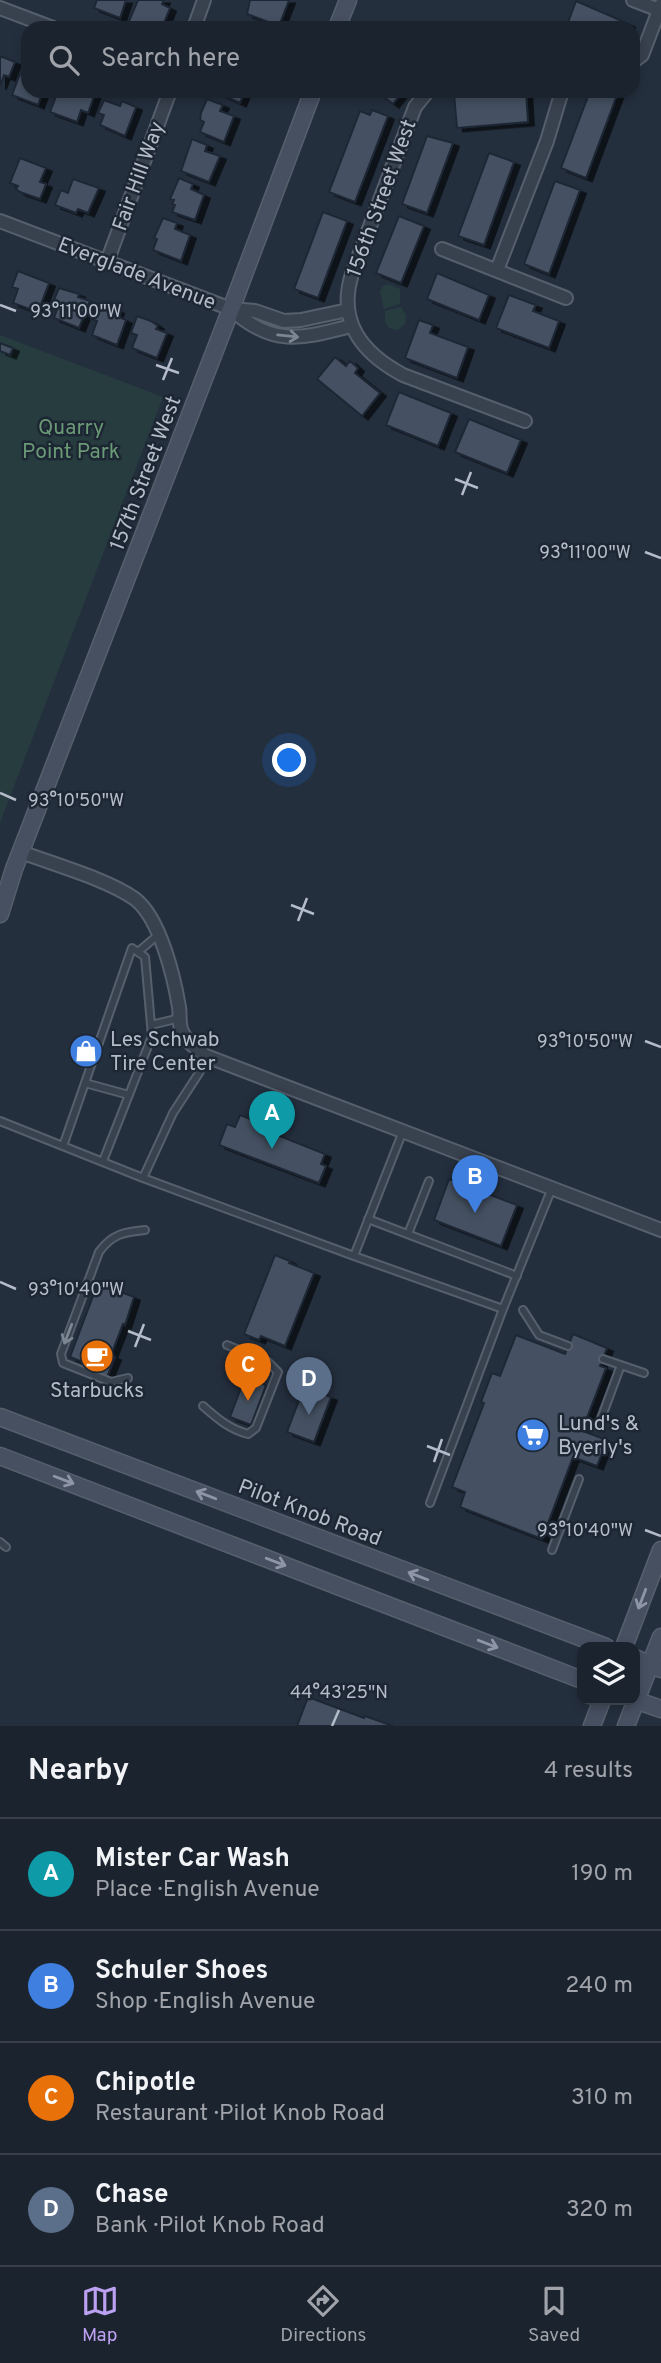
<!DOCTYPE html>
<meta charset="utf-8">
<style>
:root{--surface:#1b232e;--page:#282f3a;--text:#f1f3f6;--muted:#a0a4aa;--line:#39404a;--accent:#bca0f2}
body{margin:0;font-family:Overpass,sans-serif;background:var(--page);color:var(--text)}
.controls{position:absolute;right:21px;bottom:21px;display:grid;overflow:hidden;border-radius:14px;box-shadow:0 4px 10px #0003}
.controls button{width:63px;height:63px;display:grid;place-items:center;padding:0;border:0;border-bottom:2px solid var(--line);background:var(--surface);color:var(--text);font:35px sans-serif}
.you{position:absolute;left:290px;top:761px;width:24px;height:24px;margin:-18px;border:5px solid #fff;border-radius:50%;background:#1a73e8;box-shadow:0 0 0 10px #1a73e833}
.badge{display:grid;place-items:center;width:46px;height:46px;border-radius:50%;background:var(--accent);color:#fff;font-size:23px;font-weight:700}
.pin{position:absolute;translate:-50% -58px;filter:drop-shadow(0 2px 4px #0008)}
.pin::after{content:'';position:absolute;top:37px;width:24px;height:21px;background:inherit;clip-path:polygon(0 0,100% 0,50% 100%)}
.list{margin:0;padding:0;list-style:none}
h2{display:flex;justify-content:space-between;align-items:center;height:91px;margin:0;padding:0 28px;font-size:30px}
h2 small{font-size:23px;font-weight:400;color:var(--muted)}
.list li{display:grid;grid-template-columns:46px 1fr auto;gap:21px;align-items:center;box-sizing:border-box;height:112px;padding:0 28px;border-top:2px solid var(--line)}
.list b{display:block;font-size:26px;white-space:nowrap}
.list p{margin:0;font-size:23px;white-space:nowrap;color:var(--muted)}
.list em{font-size:23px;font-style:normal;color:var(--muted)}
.icon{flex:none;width:38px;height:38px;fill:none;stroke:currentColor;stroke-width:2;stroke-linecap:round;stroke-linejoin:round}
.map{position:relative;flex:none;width:661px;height:1726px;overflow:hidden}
.search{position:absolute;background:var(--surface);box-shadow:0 4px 10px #0003;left:21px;right:21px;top:21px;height:77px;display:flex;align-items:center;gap:18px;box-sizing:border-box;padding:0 24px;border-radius:21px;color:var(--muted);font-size:26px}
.sheet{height:539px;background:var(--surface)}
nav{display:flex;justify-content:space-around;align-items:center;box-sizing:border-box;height:98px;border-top:2px solid var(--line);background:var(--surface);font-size:19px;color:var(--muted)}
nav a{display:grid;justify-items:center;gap:4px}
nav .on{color:var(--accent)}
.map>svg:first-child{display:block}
</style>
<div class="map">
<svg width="661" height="1726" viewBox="0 0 661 1726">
<defs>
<filter id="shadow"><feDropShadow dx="6" dy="3.5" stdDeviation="0" flood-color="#0009"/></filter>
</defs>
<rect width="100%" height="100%" fill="#242f3e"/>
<path fill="#263c3f" d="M389,284L400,289V304L384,309L380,292L383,286Z
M401,307L406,315L405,324L398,330L389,328L385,322V311Z
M0,335L163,397L0,823Z"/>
<path fill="#455162" stroke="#1f2835" stroke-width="2" filter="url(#shadow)" d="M97,0H126L120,18L94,8Z
M138,0H164L162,4L170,8L162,28H151L143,25L142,28L127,26Z
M250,0H289L279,26L247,14Z
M576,1L629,24L627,28H566Z
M0,56L15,62L9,77L4,75L0,86Z
M20,74L28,77V91H43L38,105L12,95Z
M58,91L71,92L96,91L88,113L81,110L77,122L50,112Z
M214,91H245L240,103Z
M376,91H403L393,104Z
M493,91H526L528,122L457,128L454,94Z
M590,91H607L617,95L586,178L561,168Z
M207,99L223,105L220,111L234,116L224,142L200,132L204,122L200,120L201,113Z
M104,100L120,106L122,101L136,107L125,136L100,125L104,115L98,113Z
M372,110L388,116L355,202L329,192L360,111L370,115Z
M427,136L453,143L427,213L402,204Z
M192,139L207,145L205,151L220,156L209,182L181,171Z
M489,153L514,162L484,245L458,236Z
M20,158L46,168L40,182L46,184L40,199L20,192L16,189L18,186L10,183Z
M179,178L193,184L191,189L204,195L195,220L172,212L175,205L172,204L174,200L170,199Z
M73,179L99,188L88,213L78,209L76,213L55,205L61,190L68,193Z
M555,181L580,190L549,274L524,264Z
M323,212L347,221L318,298L294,289Z
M399,216L424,226L401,283L376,273Z
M163,218L177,223L175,229L190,235L181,261L153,250L157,239L154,238Z
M18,271L49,283L38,312L13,303L18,289L12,287Z
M437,273L489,295L479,320L427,299Z
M59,288L79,294L78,297L90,301L79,328L54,318L59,304L53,302Z
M509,295L536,305L533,311L559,321L549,348L496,328Z
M103,304L118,310L116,316L126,320L117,345L92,335L97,321L91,319L97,305L102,307Z
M137,316L151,321L158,326L156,329L167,333L157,358L132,348L137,335L131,333Z
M419,320L433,325L430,333L468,347L457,378L405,358Z
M0,343L13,348L10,355L0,351Z
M335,357L346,366L350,361L358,368L355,373L380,393L362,416L317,379Z
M399,392L451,413L438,446L386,425Z
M469,419L521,440L507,473L455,452Z
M240,1115L274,1128L272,1133L325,1154L321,1164L326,1166L319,1183L219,1145L227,1124L235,1127Z
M449,1179L517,1205L501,1246L434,1220Z
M275,1255L290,1261L289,1263L314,1273L285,1346L261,1336L259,1340L244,1334Z
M98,1283L134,1297L125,1325L123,1324L111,1355L115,1357L107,1377L91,1371L93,1366L70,1357Z
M573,1334L607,1348L600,1366L606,1368L582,1431L607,1440L597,1466L573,1457L542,1539L460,1507L465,1492L452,1487L484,1403L481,1402L492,1373L500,1376L516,1335L565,1354Z
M245,1377L266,1385L251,1425L230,1417Z
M304,1387L331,1397L314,1442L287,1432Z
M308,1697L364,1718L365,1716L393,1726H297Z"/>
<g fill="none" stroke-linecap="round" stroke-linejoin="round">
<defs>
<path id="lane" d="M138,952L158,935
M151,1025L180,1018
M85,1083L129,1095
M0,1121L143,1178L354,1256L403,1131
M63,1146L132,948L145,957L152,1036L103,1161
M143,1178L173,1113L199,1073L206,1056
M368,1219L517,1276
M408,1234L429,1181
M354,1256L503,1309L552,1188
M523,1310L539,1335L568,1346
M603,1359L644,1373
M128,1378L111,1382L63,1363L61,1354L99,1252C112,1234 124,1232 145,1230
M203,1406C218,1419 229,1429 248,1434L256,1428L278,1372L268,1362L227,1345
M598,1427L621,1365
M430,1503L503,1309
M0,1542L6,1547
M552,1550L579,1479"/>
<path id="street" d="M633,0L659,10
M0,8L53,28
M194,28L204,0
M633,62L642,55L661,5
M428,91L415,107L352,274C337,322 362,353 403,375L525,421
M0,221L231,309C273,347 301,339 351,326
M442,249L566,298
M107,262L170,91
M497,270L547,141L562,91
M232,309L255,311L284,321L301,320L348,310
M21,852C53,864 109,880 135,899C160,918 174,977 179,1007C180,1014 179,1022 181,1029C185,1041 197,1049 206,1056L661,1230"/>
<path id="secondary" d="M337,28L348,0
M0,914L14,869L231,309L313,91
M0,1417L606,1647
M0,1456L582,1680
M624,1647L661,1550
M635,1658L661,1669
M635,1700L661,1709
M592,1726L602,1700
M626,1726L661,1637"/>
</defs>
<use href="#lane" stroke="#565f6c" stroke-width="10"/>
<use href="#street" stroke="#565f6c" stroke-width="16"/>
<use href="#secondary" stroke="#565f6c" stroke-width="19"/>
<use href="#lane" stroke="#38414e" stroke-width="6"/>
<use href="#street" stroke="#38414e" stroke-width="12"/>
<use href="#secondary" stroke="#465061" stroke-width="16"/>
</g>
<defs><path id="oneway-shaft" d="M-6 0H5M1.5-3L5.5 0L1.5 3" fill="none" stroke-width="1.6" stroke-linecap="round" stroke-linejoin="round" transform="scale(1.75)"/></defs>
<g stroke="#7c8592">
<use href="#oneway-shaft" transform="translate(288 336) rotate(6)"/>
<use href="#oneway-shaft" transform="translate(68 1334) rotate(111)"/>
</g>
<g stroke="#8e96a5">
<use href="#oneway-shaft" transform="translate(64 1480) rotate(21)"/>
<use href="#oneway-shaft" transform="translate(206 1495) rotate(-159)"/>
<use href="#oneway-shaft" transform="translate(276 1562) rotate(21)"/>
<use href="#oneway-shaft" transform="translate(418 1576) rotate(-159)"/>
<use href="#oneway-shaft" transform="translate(642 1599) rotate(111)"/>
<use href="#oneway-shaft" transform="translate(488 1644) rotate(21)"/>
</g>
<path fill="none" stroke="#b4bcc9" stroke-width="2.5" d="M0,305L16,311M156,365L179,373M163,380L172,358M455,479L478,488M462,495L471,472M645,552L661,558M0,793L16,800M291,905L314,914M298,921L307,898M645,1041L661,1047M0,1282L16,1289M128,1331L151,1340M135,1347L144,1324M427,1446L450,1455M434,1462L442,1439M645,1530L661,1536M332,1726L339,1710"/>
<defs>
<symbol id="shop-disc" viewBox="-11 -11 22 22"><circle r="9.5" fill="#3f7fe0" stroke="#1d2633"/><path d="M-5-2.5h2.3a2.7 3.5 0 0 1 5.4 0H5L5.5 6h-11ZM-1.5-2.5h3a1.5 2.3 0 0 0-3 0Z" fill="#fff"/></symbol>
<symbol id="cafe-disc" viewBox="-11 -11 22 22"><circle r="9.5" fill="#e8710a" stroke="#1d2633"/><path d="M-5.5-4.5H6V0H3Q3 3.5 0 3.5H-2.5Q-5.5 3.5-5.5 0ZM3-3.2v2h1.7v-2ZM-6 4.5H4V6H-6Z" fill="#fff"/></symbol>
<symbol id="supermarket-disc" viewBox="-11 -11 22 22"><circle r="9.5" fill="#3f7fe0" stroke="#1d2633"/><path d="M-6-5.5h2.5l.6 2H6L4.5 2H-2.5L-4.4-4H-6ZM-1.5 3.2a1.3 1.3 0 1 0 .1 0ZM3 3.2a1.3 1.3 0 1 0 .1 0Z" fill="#fff"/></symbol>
</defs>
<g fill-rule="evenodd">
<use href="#shop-disc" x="67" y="1032" width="38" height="38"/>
<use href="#cafe-disc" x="78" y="1337" width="38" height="38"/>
<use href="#supermarket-disc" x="514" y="1416" width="38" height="38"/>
</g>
<g text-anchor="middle" stroke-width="5" stroke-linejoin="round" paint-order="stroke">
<g font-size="21" fill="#b4bcc9" stroke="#1d2633">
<text transform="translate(138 176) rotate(-70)" y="7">Fair Hill Way</text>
<text transform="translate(381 198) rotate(-70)" y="7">156th Street West</text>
<text transform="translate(137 273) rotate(21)" y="7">Everglade Avenue</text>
<text transform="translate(145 473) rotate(-69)" y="7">157th Street West</text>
<text transform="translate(310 1512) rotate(21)" y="7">Pilot Knob Road</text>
</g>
<g font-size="21" fill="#6b9a76" stroke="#1d2633">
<text x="71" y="434">Quarry<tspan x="71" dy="24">Point Park</tspan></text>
</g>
<g font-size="21" fill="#b4bcc9" stroke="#1d2633" text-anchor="start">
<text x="110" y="1046">Les Schwab<tspan x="110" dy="24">Tire Center</tspan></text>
<text x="97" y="1397" text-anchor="middle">Starbucks</text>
<text x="558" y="1430">Lund's &amp;<tspan x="558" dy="24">Byerly's</tspan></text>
</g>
</g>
<g font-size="18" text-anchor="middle" fill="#b4bcc9" stroke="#1d2633" stroke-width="5" stroke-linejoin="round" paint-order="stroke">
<text x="76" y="317">93°11'00"W</text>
<text x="585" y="558">93°11'00"W</text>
<text x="76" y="806">93°10'50"W</text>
<text x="585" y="1047">93°10'50"W</text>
<text x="76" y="1295">93°10'40"W</text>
<text x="585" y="1536">93°10'40"W</text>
<text x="339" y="1698">44°43'25"N</text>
</g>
</svg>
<div class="controls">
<button><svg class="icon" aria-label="layers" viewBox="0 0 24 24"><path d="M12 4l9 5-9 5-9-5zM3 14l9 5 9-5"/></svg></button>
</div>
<div class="you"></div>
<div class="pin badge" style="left:272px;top:1149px;background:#0f9aa8">A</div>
<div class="pin badge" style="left:475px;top:1213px;background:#3f7fe0">B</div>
<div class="pin badge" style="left:248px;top:1401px;background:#e8710a">C</div>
<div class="pin badge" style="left:309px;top:1415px;background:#5c6f8a">D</div>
<div class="search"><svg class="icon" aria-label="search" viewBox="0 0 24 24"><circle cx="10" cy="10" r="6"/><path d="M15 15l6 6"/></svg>Search here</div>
</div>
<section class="sheet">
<h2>Nearby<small>4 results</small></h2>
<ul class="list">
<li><span class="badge" style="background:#0f9aa8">A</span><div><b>Mister Car Wash</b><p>Place · English Avenue</p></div><em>190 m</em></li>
<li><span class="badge" style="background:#3f7fe0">B</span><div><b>Schuler Shoes</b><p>Shop · English Avenue</p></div><em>240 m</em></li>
<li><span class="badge" style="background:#e8710a">C</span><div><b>Chipotle</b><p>Restaurant · Pilot Knob Road</p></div><em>310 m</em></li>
<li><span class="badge" style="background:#5c6f8a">D</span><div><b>Chase</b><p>Bank · Pilot Knob Road</p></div><em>320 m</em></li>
</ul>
</section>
<nav>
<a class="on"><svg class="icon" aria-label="map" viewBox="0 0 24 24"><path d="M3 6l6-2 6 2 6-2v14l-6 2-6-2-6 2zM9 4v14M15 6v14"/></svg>Map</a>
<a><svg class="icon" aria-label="directions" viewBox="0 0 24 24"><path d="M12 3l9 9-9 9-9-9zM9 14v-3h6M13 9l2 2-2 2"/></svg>Directions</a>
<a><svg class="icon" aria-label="saved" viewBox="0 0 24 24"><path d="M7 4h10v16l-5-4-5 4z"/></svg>Saved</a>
</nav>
